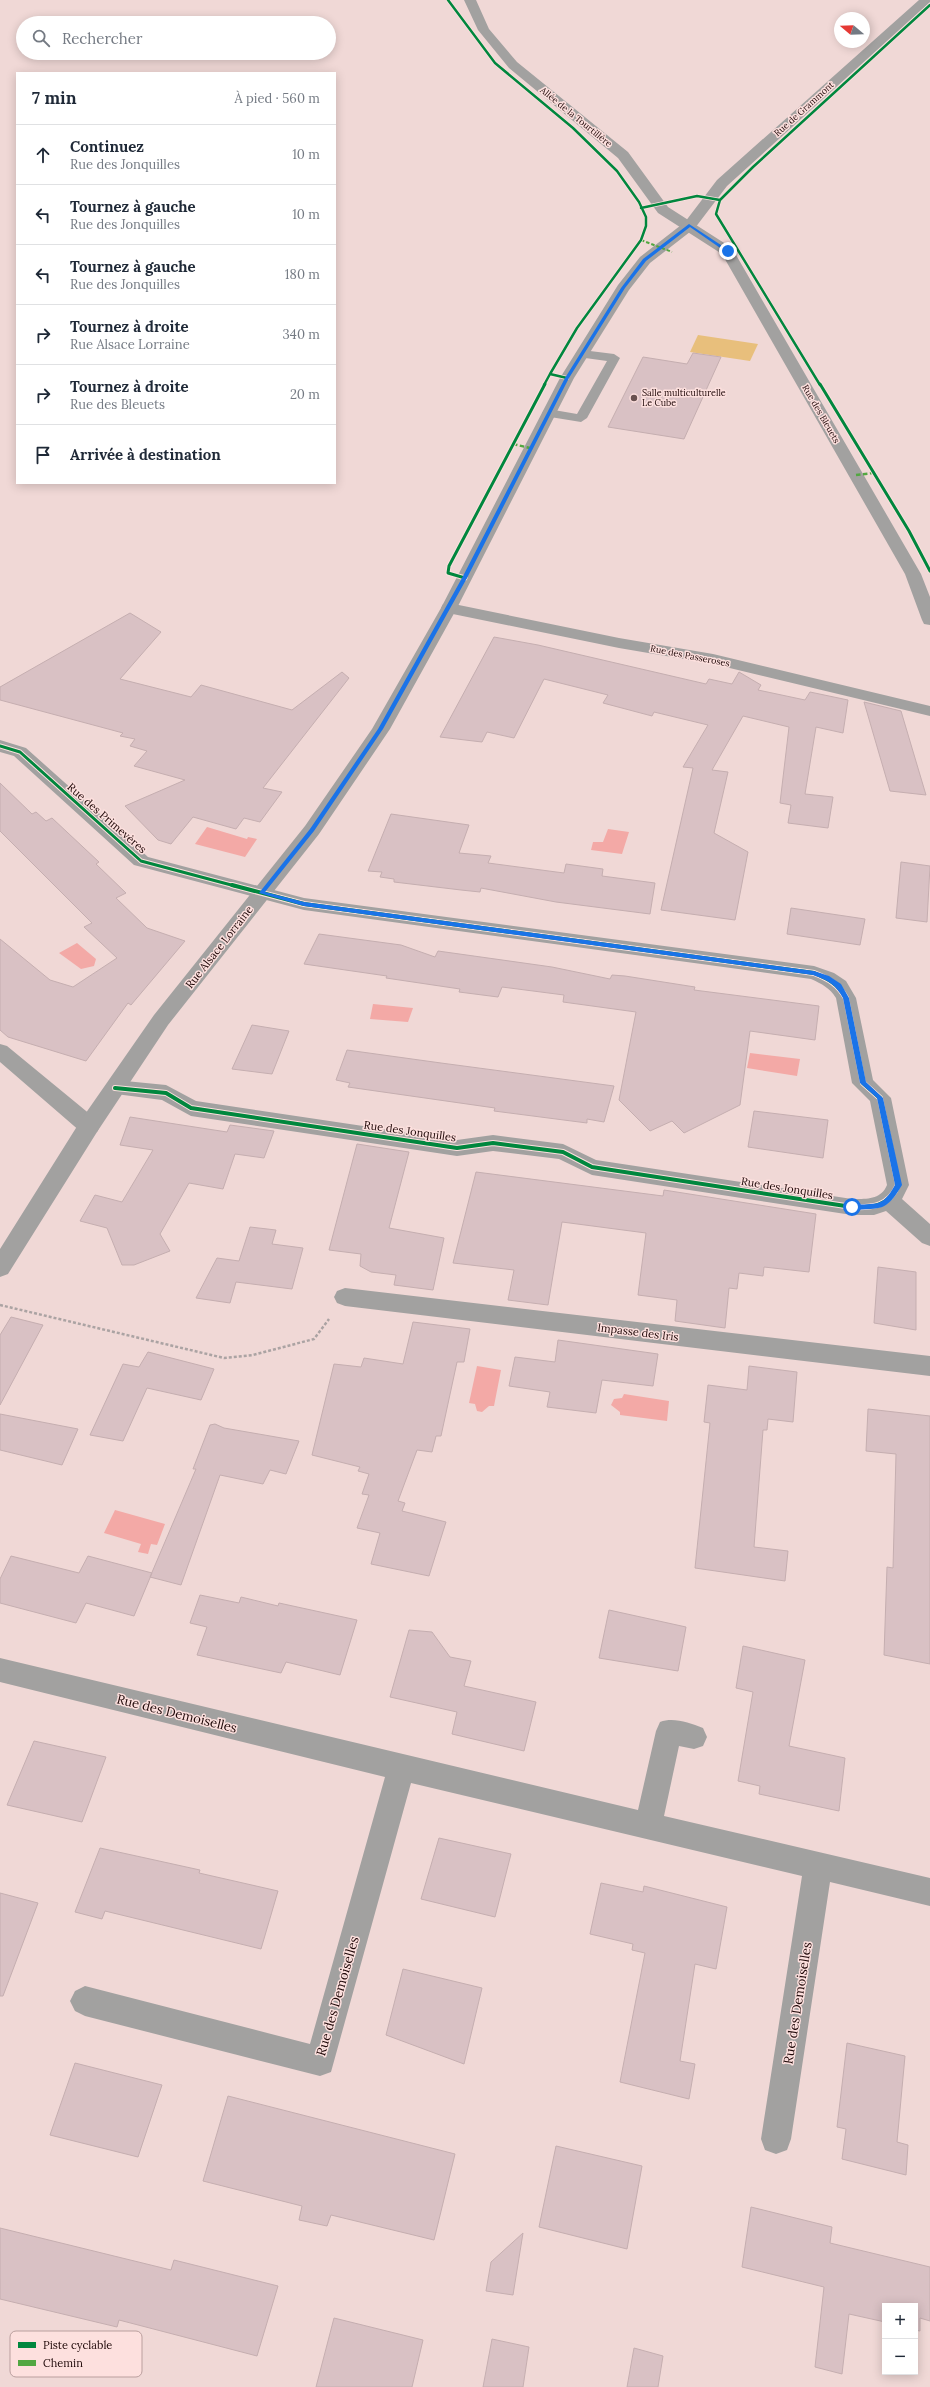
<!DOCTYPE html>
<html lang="fr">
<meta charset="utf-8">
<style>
:root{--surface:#fff;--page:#f6f6f7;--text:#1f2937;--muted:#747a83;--line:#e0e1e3}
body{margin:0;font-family:Lora,serif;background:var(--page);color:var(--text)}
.controls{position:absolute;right:12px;bottom:12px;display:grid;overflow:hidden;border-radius:0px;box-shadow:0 2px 10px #0003}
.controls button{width:36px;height:36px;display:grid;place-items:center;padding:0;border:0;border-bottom:1px solid var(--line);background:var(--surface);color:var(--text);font:20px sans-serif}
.compass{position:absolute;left:834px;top:12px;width:36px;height:36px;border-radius:50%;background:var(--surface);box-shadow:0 2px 10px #0003;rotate:289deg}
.stop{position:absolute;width:12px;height:12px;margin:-9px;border:3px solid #1a73e8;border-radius:50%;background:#fff}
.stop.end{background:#1a73e8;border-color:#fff;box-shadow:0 1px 4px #0008}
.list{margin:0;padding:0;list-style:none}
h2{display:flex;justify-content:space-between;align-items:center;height:52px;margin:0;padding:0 16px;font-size:17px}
h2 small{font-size:13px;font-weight:400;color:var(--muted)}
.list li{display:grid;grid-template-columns:26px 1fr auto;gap:12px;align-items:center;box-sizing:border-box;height:60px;padding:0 16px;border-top:1px solid var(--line)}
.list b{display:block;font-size:15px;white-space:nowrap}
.list p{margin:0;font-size:13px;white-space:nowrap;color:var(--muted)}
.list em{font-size:13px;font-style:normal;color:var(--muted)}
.icon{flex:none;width:22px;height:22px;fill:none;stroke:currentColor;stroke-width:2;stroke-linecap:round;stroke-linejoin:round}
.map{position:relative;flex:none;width:930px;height:2387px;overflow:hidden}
.search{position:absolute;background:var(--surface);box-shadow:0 2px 10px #0003;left:16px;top:16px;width:320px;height:44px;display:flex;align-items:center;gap:10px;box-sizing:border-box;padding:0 14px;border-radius:22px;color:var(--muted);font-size:15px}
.panel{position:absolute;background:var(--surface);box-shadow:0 2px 10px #0003;left:16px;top:72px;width:320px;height:412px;border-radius:0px}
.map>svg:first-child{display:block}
</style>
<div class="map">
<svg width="930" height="2387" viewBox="0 0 930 2387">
<rect width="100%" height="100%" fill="#f0d8d6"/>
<path fill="#e8bf7c" d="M698,335L758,344L750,361L690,352Z"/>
<path fill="#f3a9a6" d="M207,827L247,839L248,837L257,839L245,857L195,844Z
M608,829L629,832L622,854L591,850L593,842H603Z
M77,943L96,959L94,966L81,969L59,953Z
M373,1004L413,1008L408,1022L370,1019Z
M750,1053L800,1059L797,1076L747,1068Z
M477,1366L501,1370L494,1406H489L482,1412L477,1411L475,1404L469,1403Z
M624,1394L669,1401L667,1421L620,1415V1412L611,1405L614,1399L622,1398Z
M115,1510L165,1524L157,1545L151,1544L148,1554L138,1552L141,1544L104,1533Z"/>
<path fill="#d9c1c4" stroke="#c5aeb0" d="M693,353L721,357L684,439L608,427L643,357L687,364Z
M130,613L161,632L120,679L191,697L201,685L292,710L342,672L349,678L263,788L282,792L260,822L244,818L236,829L193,817L171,844L158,840L125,806L185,780L134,766L147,751L130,746L135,739L120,736L123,733L0,700V687Z
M494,637L538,645L706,684L709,679L732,684L739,672L761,685L758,690L805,700L810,692L848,700L843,733L816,727L805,794L833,797L828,828L788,823L791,805L780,803L789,727L743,716L712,770L728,772L714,833L748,852L735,920L661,910L693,768L683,767L708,725L654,712L652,716L603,703L608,695L544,679L514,738L487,732L482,742L440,737Z
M864,702L901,711L926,795L890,791Z
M0,783L32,814L36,812L46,821L52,818L99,862L96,864L126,893L116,898L147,928L185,941L131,1005L128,1003L86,1061L8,1037L0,1030V939L50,980L73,987L117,958L84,927L92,923L0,831Z
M391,814L469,825L459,853L491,856L488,863L564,873L566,864L603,869L602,876L655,883L650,914L556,902L481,888L480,892L461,890L394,882V879L380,877L382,872L368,871Z
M901,862L930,866L927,922L896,918Z
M791,908L865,919L860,945L787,934Z
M319,934L401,945L435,957L438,951L552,967L610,979L612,975L625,976L695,987L694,990L819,1006L815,1040L750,1031L740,1105L684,1133L672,1121L650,1131L619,1100L636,1012L563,1002L564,995L502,987L498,997L459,992L460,989L386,978L387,976L304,964Z
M252,1025L289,1031L272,1074L232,1069Z
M347,1050L441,1063L614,1086L604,1122L587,1119V1123L494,1111L495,1108L348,1087L350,1083L336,1080Z
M754,1111L828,1120L823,1158L748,1147Z
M130,1117L227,1132L230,1125L274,1131L264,1158L235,1154L223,1189L189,1183L160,1234L170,1251L134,1265H122L107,1228L80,1221L95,1195L122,1202L153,1150L120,1145Z
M357,1144L409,1152L389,1228L444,1238L433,1290L394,1285L396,1275L371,1272L360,1266L361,1254L329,1250Z
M476,1172L663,1196L664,1190L816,1214L809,1272L764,1267L763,1276L739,1273L737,1289L729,1288L725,1328L675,1321L677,1300L638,1295L646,1233L562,1222L548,1305L508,1300L514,1270L453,1263Z
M250,1227L276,1230L272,1244L303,1248L292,1289L236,1282L230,1303L196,1298L217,1258L239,1261Z
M878,1267L916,1272V1330L874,1323Z
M11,1317L43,1325L0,1405V1335Z
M413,1322L470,1329L464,1362H457L441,1436H436L432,1452L417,1450L398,1501L405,1503L402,1511L446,1522L429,1576L371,1564L380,1533L357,1528L369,1495L362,1494L369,1474L358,1471L360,1467L312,1455L334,1364L361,1367L364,1358L403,1364Z
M558,1340L658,1354L653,1386L602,1380L596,1413L547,1407L550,1392L509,1386L515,1357L555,1362Z
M148,1352L214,1369L201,1400L147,1388L123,1441L90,1435L123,1364L139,1367Z
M749,1366L797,1372L793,1422L768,1419L767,1430H763L754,1547L788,1551L785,1581L695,1568L710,1423L704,1422L708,1385L747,1390Z
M868,1409L930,1416V1664L884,1655L887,1567L893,1568L896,1454L866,1451Z
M0,1414L78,1429L62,1465L0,1450Z
M215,1424L224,1428L299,1441L286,1474L270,1470L263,1484L220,1475L181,1585L150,1577L196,1469H193L210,1425Z
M11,1556L79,1573L88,1556L152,1573L134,1616L86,1603L76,1623L0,1603V1579Z
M200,1595L239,1603L241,1597L278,1606L279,1603L357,1620L340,1675L286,1662L281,1673L197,1655L207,1627L190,1623Z
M609,1610L686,1627L678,1671L599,1658Z
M409,1630L432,1632L450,1657L471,1661L464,1686L536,1702L524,1751L452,1734L457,1712L390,1697Z
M743,1646L805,1660L789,1746L845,1758L839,1811L759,1794L760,1786L738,1781L753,1692L736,1688Z
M34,1741L106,1757L82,1822L7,1805Z
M439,1838L511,1854L495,1917L421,1899Z
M100,1848L200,1870L199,1873L278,1891L261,1949L105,1911L102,1919L75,1912Z
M601,1883L643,1892L644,1886L727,1907L716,1969L695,1964L680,2061L695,2064L689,2099L620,2082L645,1953L632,1950L633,1944L590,1934Z
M0,1893L38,1903L3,1996H0Z
M403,1969L482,1988L464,2064L386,2035Z
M847,2043L905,2056L897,2142L908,2145L906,2175L842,2159L846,2129L837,2127Z
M75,2063L162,2085L138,2157L50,2135Z
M228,2096L455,2154L434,2240L331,2215L327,2226L299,2220L302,2206L203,2181Z
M556,2146L642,2166L627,2249L539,2227Z
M751,2207L832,2227L830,2243L930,2267V2321L920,2318V2331L915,2330V2306H885V2322L849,2314L842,2374L815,2367L824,2287L742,2267Z
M0,2228L171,2270L174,2260L278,2286L257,2356L119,2320L117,2327L0,2299Z
M523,2233L513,2295L486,2291L491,2262Z
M334,2318L423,2340L412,2387H316Z
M492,2339L529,2347L523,2387H483Z
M634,2348L663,2356L658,2387H627Z"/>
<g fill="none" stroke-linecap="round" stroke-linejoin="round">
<path stroke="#aba3a3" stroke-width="2.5" stroke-dasharray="3 2" stroke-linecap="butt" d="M0,1305L224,1358L253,1355L314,1339L329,1319"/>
<path fill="#a2a1a0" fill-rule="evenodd" d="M582,350L614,354L620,358L587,418L581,422L544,416L542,413L544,410L548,409L577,414L607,361L578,357L576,354Z"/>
<path fill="#a2a1a0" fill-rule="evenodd" d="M464,0H476L489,29L517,62L628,152L668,207L732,248L921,574L930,597V625L924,624L922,620L905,574L722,254L658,213L618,158L509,68L478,30Z
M449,603L619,638L713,654L930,706V716L713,664L619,648L443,612L441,608L443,604Z
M0,740L26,748L148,857L304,898L814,966L834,973L846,981L856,998L873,1080L891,1098L909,1185L902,1199L930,1224V1246L922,1243L886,1211L874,1215H852L592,1175L559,1159L493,1151L457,1156L191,1116L162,1100L108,1093L104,1088L108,1083L115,1080L166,1085L196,1101L457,1140L493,1135L563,1144L596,1160L852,1199C866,1199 881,1200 887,1185L870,1101L852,1083L836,998C830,988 822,984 811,979L304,910L134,865L14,756L0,752Z
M0,1044L7,1046L97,1120L100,1126L97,1132L89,1134L81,1132L0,1062Z
M345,1288L930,1356V1376L345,1306L337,1303L334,1297L337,1291Z
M0,1658L638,1810L656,1731L660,1722C674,1717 689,1723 703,1728L707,1737L703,1746L694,1749L679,1746L664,1816L930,1878V1906L830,1882L791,2139L787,2150L776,2154L765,2150L761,2139L802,1876L411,1783L331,2072L320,2076L85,2016L75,2011L70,2001L75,1991L85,1986L310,2044L385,1777L0,1682Z"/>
<path fill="#a2a1a0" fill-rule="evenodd" d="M919,0H930V2L727,186L695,228L650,263L629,290L574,378L457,608L390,729L319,834L168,1025L97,1132L8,1274L0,1277V1249L81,1120L154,1015L305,826L372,729L441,608L560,378L618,285L640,257L685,222L717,180Z"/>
<path stroke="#52a741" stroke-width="2" stroke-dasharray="3.5 2" stroke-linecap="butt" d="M641,240L672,252"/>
<path stroke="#52a741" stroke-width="2.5" stroke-dasharray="4.5 2.5" stroke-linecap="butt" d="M513,444L530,448
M856,475L873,473"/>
<defs>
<path id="cycleway-far2" d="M448,0L495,63L573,128L617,171L639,202L646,217V226L641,240L577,328L550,374L567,378
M641,208L697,196L720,200
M544,385L550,374
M820,385L716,214L720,200L753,167L930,5"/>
<path id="cycleway-far1" d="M820,384L909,531L930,571
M465,578L448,573L449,566L545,384
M0,746L20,752L141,861L235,886"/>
<path id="cycleway" d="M115,1088L166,1093L191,1108L457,1148L493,1143L563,1152L592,1167L852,1207C873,1208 889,1206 898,1185L880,1098L863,1083L846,998C838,984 829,979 814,973L304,904L232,885"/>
</defs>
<use href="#cycleway-far2" stroke="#fde0de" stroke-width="4"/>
<use href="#cycleway-far1" stroke="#fde0de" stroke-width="5"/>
<use href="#cycleway" stroke="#fde0de" stroke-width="6"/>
<use href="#cycleway-far2" stroke="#00873e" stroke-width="2.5"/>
<use href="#cycleway-far1" stroke="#00873e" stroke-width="3"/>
<use href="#cycleway" stroke="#00873e" stroke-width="4"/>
</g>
<path fill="#1a73e8" d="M689,224L730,251L726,252L690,227L646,261L625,288L569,378L467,578L383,729L314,831L265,892L304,902L814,971L829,976L841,984L849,998L866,1082L883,1098L902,1185C886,1212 882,1208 852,1210L849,1207L852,1205C877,1203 882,1208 895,1185L877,1098L860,1083L843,998C836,985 828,980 813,975L304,906L259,893L310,829L378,729L462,578L565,378L621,288L643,259Z"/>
<circle fill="#685150" stroke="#fde0de" stroke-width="1.5" cx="634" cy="398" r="4"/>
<g text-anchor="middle" stroke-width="3" stroke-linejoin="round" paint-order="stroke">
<g font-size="9" fill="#1f0808" stroke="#fde0de">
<text transform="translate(804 109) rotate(-42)" y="3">Rue de Grammont</text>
<text transform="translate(576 117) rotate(39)" y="3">Allée de la Tourtillère</text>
<text transform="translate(821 414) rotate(60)" y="3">Rue des Bleuets</text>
<text transform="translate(690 656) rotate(11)" y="3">Rue des Passeroses</text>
</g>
<g font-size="9" fill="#1f0808" stroke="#fde0de" text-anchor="start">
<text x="642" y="396">Salle multiculturelle<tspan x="642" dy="10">Le Cube</tspan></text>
</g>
<g font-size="11" fill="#1f0808" stroke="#fde0de">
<text transform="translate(107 818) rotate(41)" y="4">Rue des Primevères</text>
<text transform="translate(219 947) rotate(-52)" y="4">Rue Alsace Lorraine</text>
<text transform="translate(410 1131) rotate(8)" y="4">Rue des Jonquilles</text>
<text transform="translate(787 1188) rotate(9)" y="4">Rue des Jonquilles</text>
<text transform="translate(638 1332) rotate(7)" y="4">Impasse des Iris</text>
</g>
<g font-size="13" fill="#1f0808" stroke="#fde0de">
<text transform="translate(177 1713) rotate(14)" y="5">Rue des Demoiselles</text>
<text transform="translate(337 1996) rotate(-74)" y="5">Rue des Demoiselles</text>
<text transform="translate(797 2003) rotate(-81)" y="5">Rue des Demoiselles</text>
</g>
</g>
<rect x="10" y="2331" width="132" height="46" rx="6" fill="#fde0de" stroke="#ba9f9e" stroke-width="1"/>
<rect x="18" y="2342" width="18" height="6" fill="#00873e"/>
<rect x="18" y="2360" width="18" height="6" fill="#52a741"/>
<g font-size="11" fill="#1f0808">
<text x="43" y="2349">Piste cyclable</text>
<text x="43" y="2367">Chemin</text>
</g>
</svg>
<div class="controls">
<button>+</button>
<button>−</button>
</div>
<svg class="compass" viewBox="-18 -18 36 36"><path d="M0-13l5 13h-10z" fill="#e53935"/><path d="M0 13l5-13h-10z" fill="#747a83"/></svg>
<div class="stop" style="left:852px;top:1207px"></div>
<div class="stop end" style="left:728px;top:251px"></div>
<div class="search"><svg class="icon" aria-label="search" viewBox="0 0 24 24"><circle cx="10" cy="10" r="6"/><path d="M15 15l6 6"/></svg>Rechercher</div>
<section class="panel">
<h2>7 min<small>À pied · 560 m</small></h2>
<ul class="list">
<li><svg class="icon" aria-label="ahead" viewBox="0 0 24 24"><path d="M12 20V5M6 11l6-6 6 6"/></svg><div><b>Continuez</b><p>Rue des Jonquilles</p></div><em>10 m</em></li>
<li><svg class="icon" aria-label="left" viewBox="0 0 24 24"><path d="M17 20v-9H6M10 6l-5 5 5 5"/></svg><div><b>Tournez à gauche</b><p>Rue des Jonquilles</p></div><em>10 m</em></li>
<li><svg class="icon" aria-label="left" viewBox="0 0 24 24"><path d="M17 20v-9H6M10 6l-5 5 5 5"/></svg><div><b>Tournez à gauche</b><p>Rue des Jonquilles</p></div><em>180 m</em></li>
<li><svg class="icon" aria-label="right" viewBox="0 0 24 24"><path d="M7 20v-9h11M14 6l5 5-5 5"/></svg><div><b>Tournez à droite</b><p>Rue Alsace Lorraine</p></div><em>340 m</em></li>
<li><svg class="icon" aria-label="right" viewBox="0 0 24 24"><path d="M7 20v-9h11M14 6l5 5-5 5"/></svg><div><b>Tournez à droite</b><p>Rue des Bleuets</p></div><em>20 m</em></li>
<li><svg class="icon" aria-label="arrive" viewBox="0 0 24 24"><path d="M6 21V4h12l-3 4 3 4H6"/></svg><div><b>Arrivée à destination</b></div></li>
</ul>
</section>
</div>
